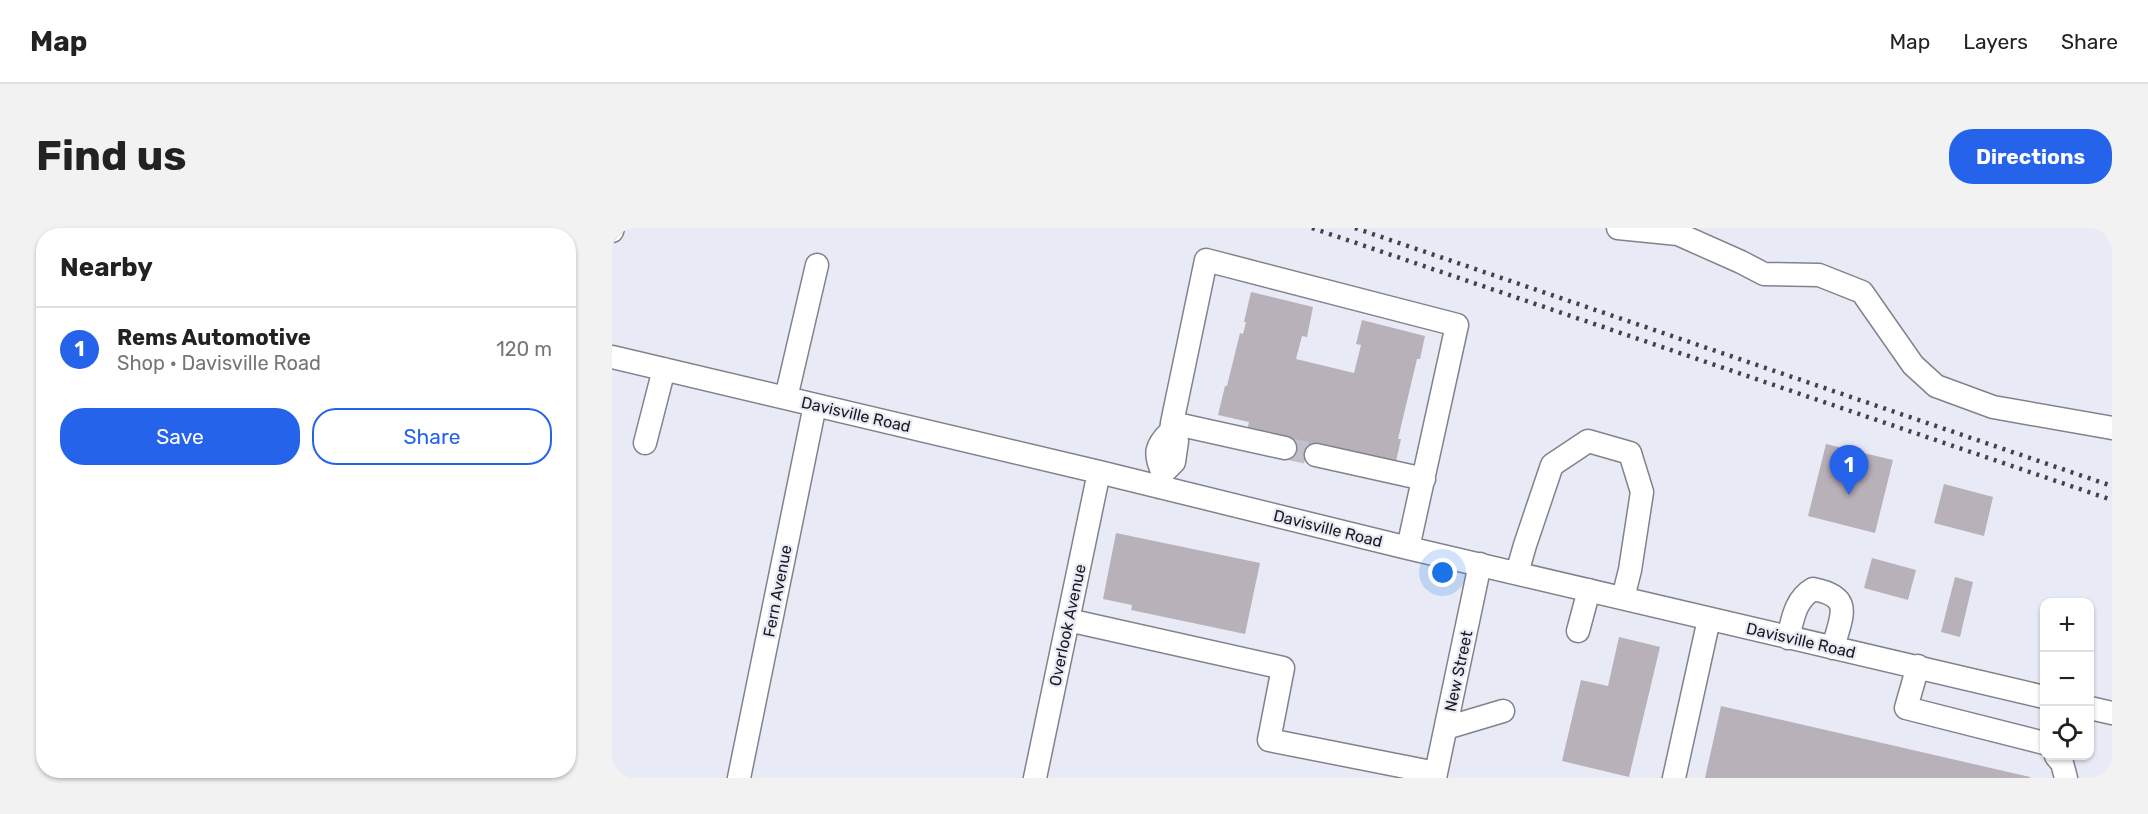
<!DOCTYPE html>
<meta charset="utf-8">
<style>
:root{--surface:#fff;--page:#f2f2f2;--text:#222;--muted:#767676;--line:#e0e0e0;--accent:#2563eb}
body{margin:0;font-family:Rubik,sans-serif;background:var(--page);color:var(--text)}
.controls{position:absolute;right:18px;bottom:18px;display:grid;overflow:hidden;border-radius:12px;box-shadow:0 2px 4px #0004}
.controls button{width:54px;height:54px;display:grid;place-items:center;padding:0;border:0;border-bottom:2px solid var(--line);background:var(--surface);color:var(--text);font:30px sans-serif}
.you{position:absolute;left:831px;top:345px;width:21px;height:21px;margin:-15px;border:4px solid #fff;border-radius:50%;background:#1a73e8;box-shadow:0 0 0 9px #1a73e833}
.badge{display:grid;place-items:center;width:39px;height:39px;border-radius:50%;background:var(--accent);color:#fff;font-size:20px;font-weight:700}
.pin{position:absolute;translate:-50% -50px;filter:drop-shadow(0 2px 3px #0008)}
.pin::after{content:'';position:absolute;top:32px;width:21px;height:18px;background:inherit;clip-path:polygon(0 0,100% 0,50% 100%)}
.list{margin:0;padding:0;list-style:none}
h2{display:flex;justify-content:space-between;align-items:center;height:78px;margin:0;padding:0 24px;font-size:26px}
h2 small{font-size:20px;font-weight:400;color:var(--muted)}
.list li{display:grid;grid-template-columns:39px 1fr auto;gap:18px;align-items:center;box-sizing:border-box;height:84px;padding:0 24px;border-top:2px solid var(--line)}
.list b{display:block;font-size:22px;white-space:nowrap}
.list p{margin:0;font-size:20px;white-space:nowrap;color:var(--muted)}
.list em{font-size:20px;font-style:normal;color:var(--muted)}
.actions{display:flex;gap:12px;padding:18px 24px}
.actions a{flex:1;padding:14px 0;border:2px solid var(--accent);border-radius:24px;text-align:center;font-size:21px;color:var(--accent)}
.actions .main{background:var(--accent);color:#fff}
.icon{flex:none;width:33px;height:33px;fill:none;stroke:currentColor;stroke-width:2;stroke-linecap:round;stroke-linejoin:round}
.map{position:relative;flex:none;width:1500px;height:550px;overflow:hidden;border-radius:24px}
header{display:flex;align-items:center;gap:36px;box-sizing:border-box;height:84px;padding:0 30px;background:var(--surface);border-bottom:2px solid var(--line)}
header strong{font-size:28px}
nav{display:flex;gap:33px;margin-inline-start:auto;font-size:21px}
.intro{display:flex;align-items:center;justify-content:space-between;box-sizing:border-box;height:144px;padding:0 36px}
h1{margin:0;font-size:42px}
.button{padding:15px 27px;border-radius:24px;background:var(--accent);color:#fff;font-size:21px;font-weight:700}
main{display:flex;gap:36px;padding:0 36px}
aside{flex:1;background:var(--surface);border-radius:24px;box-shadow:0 2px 4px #0004}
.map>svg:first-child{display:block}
</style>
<header>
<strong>Map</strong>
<nav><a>Map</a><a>Layers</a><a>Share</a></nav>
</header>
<div class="intro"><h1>Find us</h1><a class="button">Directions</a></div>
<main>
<aside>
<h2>Nearby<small></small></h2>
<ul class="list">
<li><span class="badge">1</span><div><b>Rems Automotive</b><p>Shop · Davisville Road</p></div><em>120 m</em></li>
</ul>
<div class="actions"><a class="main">Save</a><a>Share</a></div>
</aside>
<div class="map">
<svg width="1500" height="550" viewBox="0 0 1500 550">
<rect width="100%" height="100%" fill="#e8eaf6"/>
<path fill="#b9b1ba" d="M639,64L701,79L695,109L690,108L684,131L742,145L749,117L744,116L750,92L813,108L808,131H805L786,211H789L783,238L635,203L637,194L606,187L613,158H615L628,105L631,106L634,94H632Z
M1214,216L1281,232L1263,305L1196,288Z
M1332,256L1381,269L1372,308L1322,295Z
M504,305L648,335L633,406L519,382L520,377L491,371Z
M1260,330L1304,342L1296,372L1252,360Z
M1343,349L1361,354L1348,409L1329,404Z
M1007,409L1048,419L1017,549L950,533L969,452L996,458Z
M1109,478L1418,549V550H1093Z"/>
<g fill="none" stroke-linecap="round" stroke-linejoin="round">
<path stroke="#bfc0cb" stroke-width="22" stroke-dasharray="22 11" stroke-linecap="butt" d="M673,220L704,227"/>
<defs>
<path id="minor" d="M1006,0L1066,6L1129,34L1152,46L1207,47L1250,64L1301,137L1324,158L1381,179L1500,200
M0,3L1,0
M0,129L487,244L796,320L1432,469
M174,170L205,37
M560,195L673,220
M33,215L52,141
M704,227L812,251
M551,245C542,226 543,218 559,203
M547,259L551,245L562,234L565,213L559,203L560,195L594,32L845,97L796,320
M905,345L913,317L940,237L976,213L1018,225L1030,264L1018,342L1011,370
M456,392L671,440L657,512L824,545
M966,403L977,362
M1176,410C1181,390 1183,372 1201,361C1243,369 1229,388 1221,420
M1306,438L1294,480L1432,515
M1478,480L1500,485
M834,500L891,483
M1444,528L1450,535L1454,550
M127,550L203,177
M423,550L487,244
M823,550L868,336
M1062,550L1097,391"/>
</defs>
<use href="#minor" stroke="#81828c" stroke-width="25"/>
<use href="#minor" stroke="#fff" stroke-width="22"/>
<path stroke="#414347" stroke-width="4.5" stroke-dasharray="3 6" stroke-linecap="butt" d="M700,0L1500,272
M743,0L1500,258"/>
</g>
<g text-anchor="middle" stroke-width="4.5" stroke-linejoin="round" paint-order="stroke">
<g font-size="16" fill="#191a1d" stroke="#e8eaf6">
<text transform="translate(244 186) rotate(13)" y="6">Davisville Road</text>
<text transform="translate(716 300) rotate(14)" y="6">Davisville Road</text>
<text transform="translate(165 363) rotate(-79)" y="6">Fern Avenue</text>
<text transform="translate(455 397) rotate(-78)" y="6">Overlook Avenue</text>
<text transform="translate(1189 412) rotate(13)" y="6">Davisville Road</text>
<text transform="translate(846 443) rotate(-78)" y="6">New Street</text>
</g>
</g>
</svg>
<div class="controls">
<button>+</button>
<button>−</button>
<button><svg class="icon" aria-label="locate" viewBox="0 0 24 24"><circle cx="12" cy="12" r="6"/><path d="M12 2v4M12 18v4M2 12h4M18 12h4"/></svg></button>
</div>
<div class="you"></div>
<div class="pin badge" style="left:1237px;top:267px">1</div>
</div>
</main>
